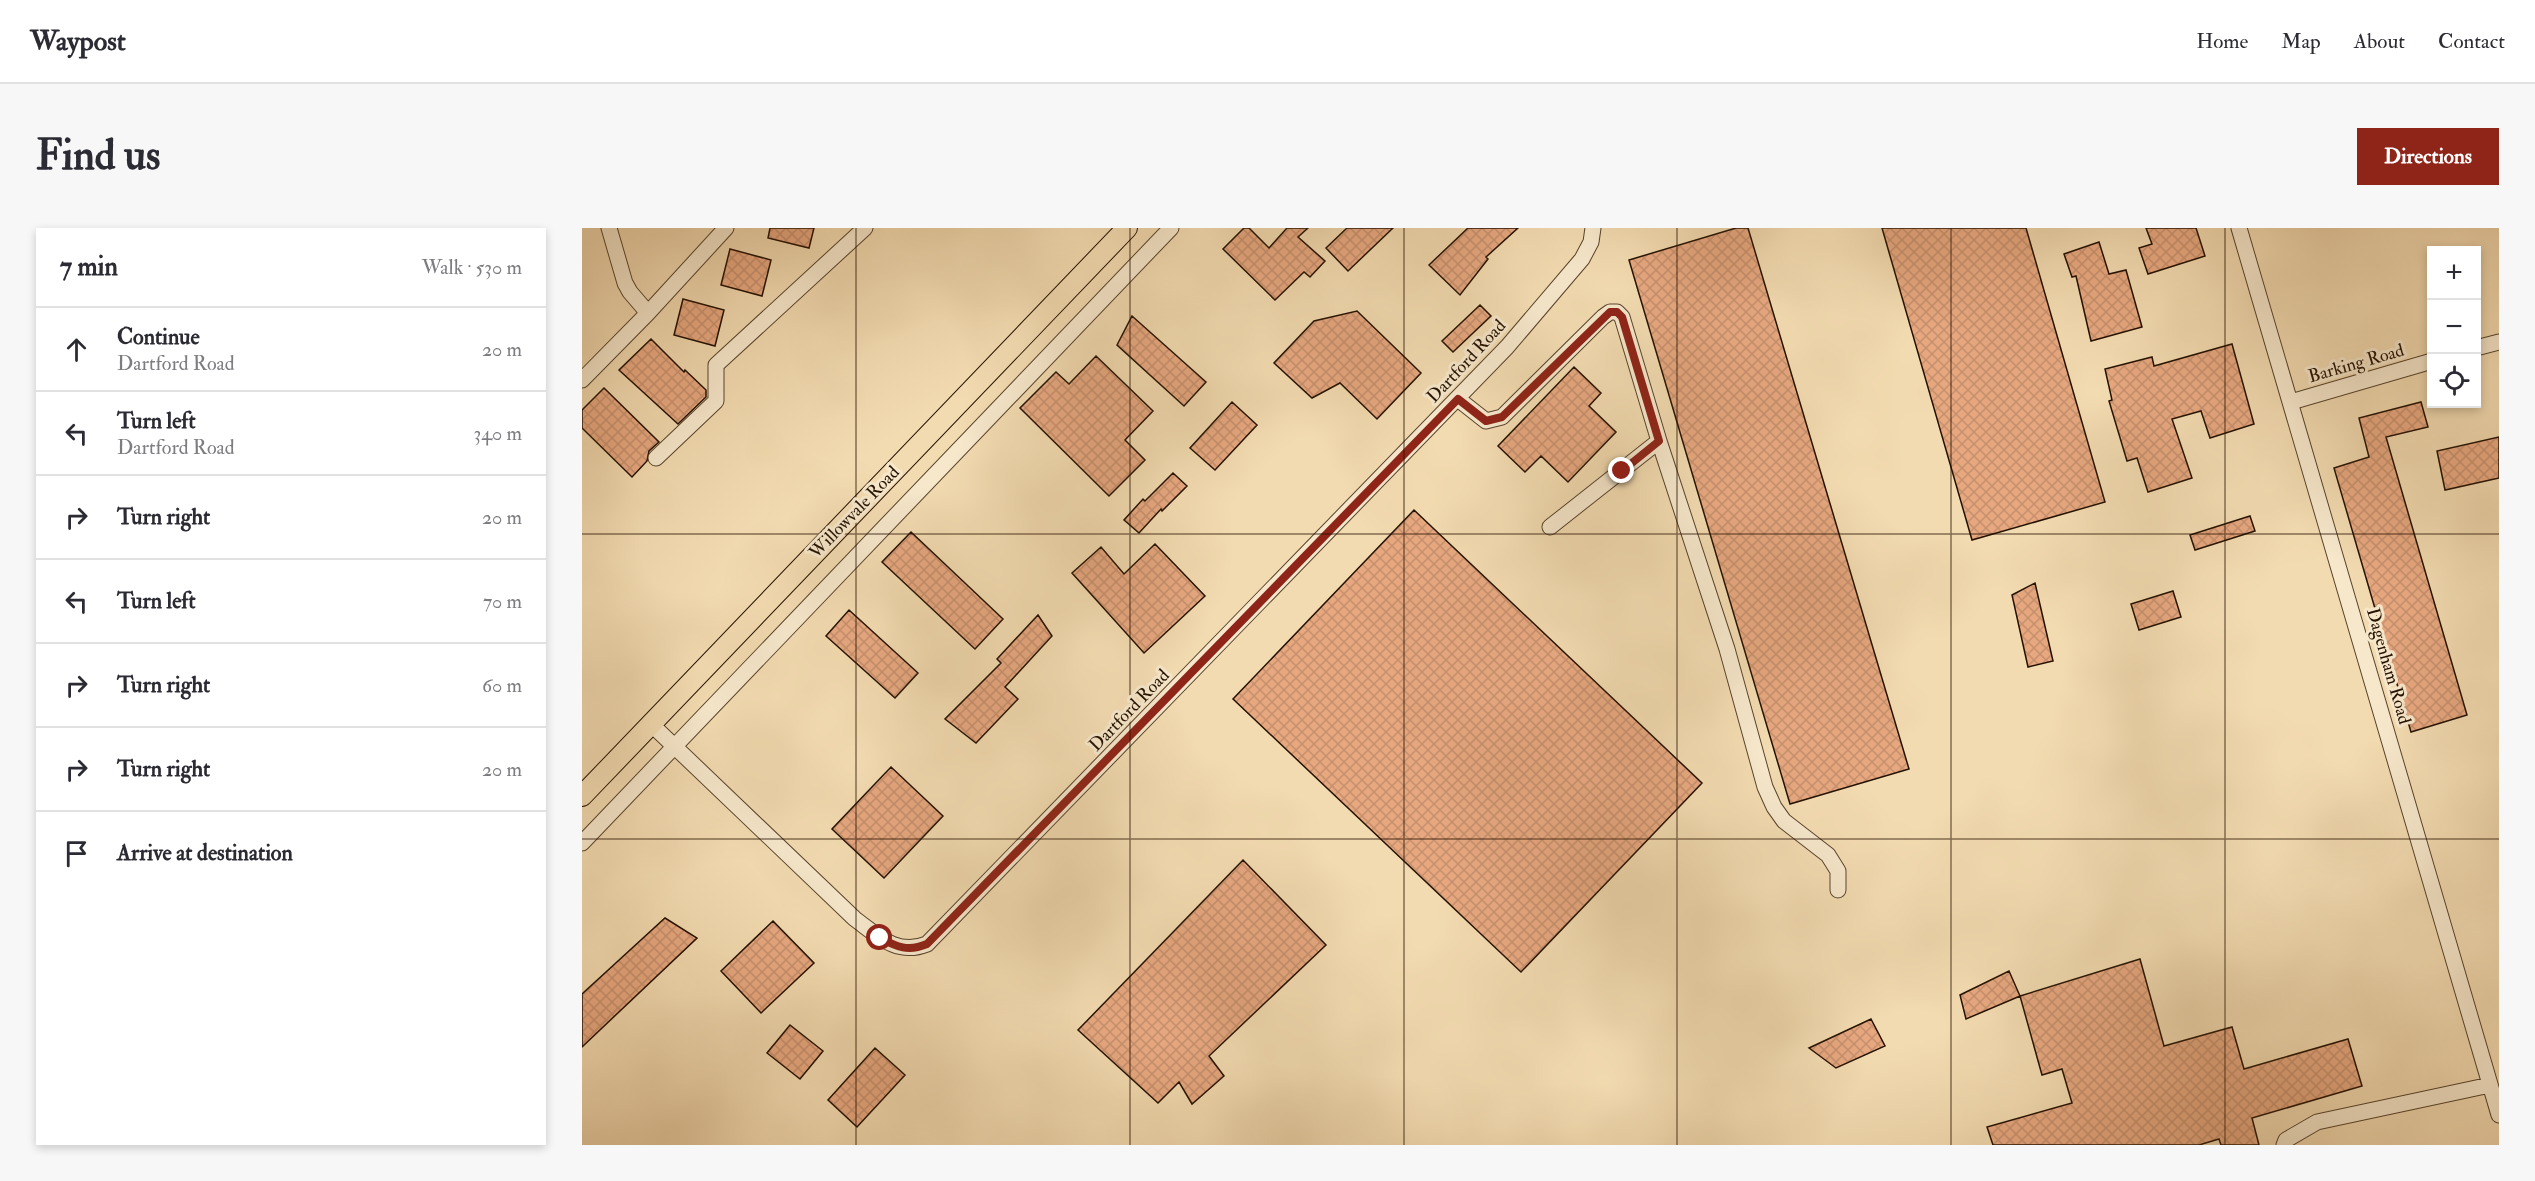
<!DOCTYPE html>
<meta charset="utf-8">
<style>
:root{--surface:#fff;--page:#f7f7f7;--text:#2b2b33;--muted:#7c7c81;--line:#e1e1e2;--accent:#8f2418}
body{margin:0;font-family:"IM FELL Double Pica",serif;background:var(--page);color:var(--text)}
.controls{position:absolute;right:18px;top:18px;display:grid;overflow:hidden;border-radius:0px;box-shadow:0 3px 9px #0003}
.controls button{width:54px;height:54px;display:grid;place-items:center;padding:0;border:0;border-bottom:2px solid var(--line);background:var(--surface);color:var(--text);font:30px sans-serif}
.stop{position:absolute;width:18px;height:18px;margin:-14px;border:4px solid #8f2418;border-radius:50%;background:#fff}
.stop.end{background:#8f2418;border-color:#fff;box-shadow:0 2px 6px #0008}
.list{margin:0;padding:0;list-style:none}
h2{display:flex;justify-content:space-between;align-items:center;height:78px;margin:0;padding:0 24px;font-size:26px}
h2 small{font-size:20px;font-weight:400;color:var(--muted)}
.list li{display:grid;grid-template-columns:39px 1fr auto;gap:18px;align-items:center;box-sizing:border-box;height:84px;padding:0 24px;border-top:2px solid var(--line)}
.list b{display:block;font-size:22px;white-space:nowrap}
.list p{margin:0;font-size:20px;white-space:nowrap;color:var(--muted)}
.list em{font-size:20px;font-style:normal;color:var(--muted)}
.icon{flex:none;width:33px;height:33px;fill:none;stroke:currentColor;stroke-width:2;stroke-linecap:round;stroke-linejoin:round}
.map{position:relative;flex:none;width:1917px;height:917px;overflow:hidden;border-radius:0px}
header{display:flex;align-items:center;gap:36px;box-sizing:border-box;height:84px;padding:0 30px;background:var(--surface);border-bottom:2px solid var(--line)}
header strong{font-size:28px}
nav{display:flex;gap:33px;margin-inline-start:auto;font-size:21px}
.intro{display:flex;align-items:center;justify-content:space-between;box-sizing:border-box;height:144px;padding:0 36px}
h1{margin:0;font-size:42px}
.button{padding:15px 27px;border-radius:0px;background:var(--accent);color:#fff;font-size:21px;font-weight:700}
main{display:flex;gap:36px;padding:0 36px}
aside{flex:1;background:var(--surface);border-radius:0px;box-shadow:0 3px 9px #0003}
.map>svg:first-child{display:block}
</style>
<header>
<strong>Waypost</strong>
<nav><a>Home</a><a>Map</a><a>About</a><a>Contact</a></nav>
</header>
<div class="intro"><h1>Find us</h1><a class="button">Directions</a></div>
<main>
<aside>
<h2>7 min<small>Walk · 530 m</small></h2>
<ul class="list">
<li><svg class="icon" aria-label="ahead" viewBox="0 0 24 24"><path d="M12 20V5M6 11l6-6 6 6"/></svg><div><b>Continue</b><p>Dartford Road</p></div><em>20 m</em></li>
<li><svg class="icon" aria-label="left" viewBox="0 0 24 24"><path d="M17 20v-9H6M10 6l-5 5 5 5"/></svg><div><b>Turn left</b><p>Dartford Road</p></div><em>340 m</em></li>
<li><svg class="icon" aria-label="right" viewBox="0 0 24 24"><path d="M7 20v-9h11M14 6l5 5-5 5"/></svg><div><b>Turn right</b></div><em>20 m</em></li>
<li><svg class="icon" aria-label="left" viewBox="0 0 24 24"><path d="M17 20v-9H6M10 6l-5 5 5 5"/></svg><div><b>Turn left</b></div><em>70 m</em></li>
<li><svg class="icon" aria-label="right" viewBox="0 0 24 24"><path d="M7 20v-9h11M14 6l5 5-5 5"/></svg><div><b>Turn right</b></div><em>60 m</em></li>
<li><svg class="icon" aria-label="right" viewBox="0 0 24 24"><path d="M7 20v-9h11M14 6l5 5-5 5"/></svg><div><b>Turn right</b></div><em>20 m</em></li>
<li><svg class="icon" aria-label="arrive" viewBox="0 0 24 24"><path d="M6 21V4h12l-3 4 3 4H6"/></svg><div><b>Arrive at destination</b></div></li>
</ul>
</aside>
<div class="map">
<svg width="1917" height="917" viewBox="0 0 1917 917">
<defs>
<pattern id="building-cross-hatch" width="8" height="8" patternUnits="userSpaceOnUse" patternTransform="scale(1.5)"><rect width="8" height="8" fill="#e7a880"/><path d="M0 0l8 8M0 8l8-8" fill="none" stroke="#c6906d"/></pattern>
</defs>
<rect width="100%" height="100%" fill="#f3dbb1"/>
<filter id="stains"><feTurbulence type="fractalNoise" baseFrequency=".00333" numOctaves="4"/><feColorMatrix values="0 0 0 0 .2 0 0 0 0 .09 0 0 0 0 .02 0 0 0 .5 -.17"/></filter>
<radialGradient id="worn" r=".72"><stop offset=".6" stop-color="#630" stop-opacity="0"/><stop offset="1" stop-color="#630" stop-opacity=".3"/></radialGradient>
<path fill="url(#building-cross-hatch)" stroke="#241100" stroke-width="1.5" d="M188,0H232L227,20L186,10Z
M662,0H667L687,20L705,0H726L716,9L743,33L728,49L722,44L693,72L641,21Z
M765,0H811L766,43L744,20Z
M886,0H936L904,29L906,31L878,67L847,37Z
M1154,0H1166L1327,541L1208,576L1047,32Z
M1300,0H1444L1523,274L1390,312Z
M1564,0H1614L1623,28L1566,46L1557,20L1570,16Z
M1517,14L1527,46L1544,42L1560,99L1509,113L1494,48L1490,49L1482,26Z
M148,21L189,32L180,68L139,57Z
M101,71L142,82L133,118L92,107Z
M898,77L909,88L871,124L860,113Z
M775,83L839,145L795,191L758,155L730,170L692,135L732,93Z
M550,88L624,154L602,178L535,117Z
M69,111L102,144L103,142L124,162V169L96,196L37,142Z
M1650,116L1672,196L1628,210L1619,183L1590,191L1610,250L1566,264L1555,230L1545,233L1527,173L1530,172L1523,141L1570,129L1572,138Z
M514,128L571,183L543,212L563,232L527,268L438,180L474,144L487,156Z
M992,139L1019,165L1007,178L1034,204L986,254L959,228L943,244L916,218Z
M22,160L77,214L67,223L65,233L50,249L0,200V182Z
M650,174L675,197L633,242L608,220Z
M1839,174L1846,199L1804,209L1885,487L1829,504L1752,240L1787,229L1777,190Z
M1917,209V250L1863,262L1855,223Z
M591,245L605,258L580,283L579,281L557,305L542,292L561,271L563,273Z
M832,282L1120,555L939,744L651,471Z
M1668,288L1673,303L1613,322L1608,307Z
M329,304L421,391L393,421L300,334Z
M573,316L623,368L562,425L490,345L519,319L542,346Z
M1453,355L1471,433L1446,439L1430,367Z
M1591,363L1599,389L1557,402L1549,376Z
M267,382L336,445L313,470L244,408Z
M456,387L470,408L423,459L436,471L394,515L363,491L419,435L415,431Z
M309,539L361,588L302,650L250,601Z
M661,632L744,717L627,828L642,848L610,876L597,854L576,875L496,802Z
M83,690L115,710L0,819V766Z
M191,693L232,735L179,785L139,743Z
M1558,731L1582,818L1650,799L1662,841L1766,811L1780,858L1670,890L1677,917H1639L1637,911L1617,917H1411L1405,899L1490,875L1480,841L1460,847L1438,768Z
M1427,743L1438,768L1384,791L1378,767Z
M1289,791L1303,818L1254,840L1227,820Z
M208,797L241,823L218,851L185,825Z
M293,820L323,847L275,899L246,872Z"/>
<g fill="none" stroke-linecap="round" stroke-linejoin="round">
<defs>
<path id="minor" d="M27,0L43,55L48,64L66,85
M1657,0L1917,887
M1894,120L1917,114
M0,152L66,85L144,0
M876,171L904,193L920,189L1021,89L1028,84H1035L1040,89L1077,213L968,299
M1709,174L1850,133
M1077,213L1145,421L1183,559L1192,579L1202,593L1246,627L1256,643V662
M74,230L134,173V137L283,0
M69,496L273,691C296,708 315,728 345,716L925,119L1000,31L1009,14L1011,0
M0,615L589,0
M1702,917L1704,912L1735,894L1908,857"/>
<path id="major" d="M0,568L545,0"/>
</defs>
<use href="#minor" stroke="#58442c" stroke-width="17"/>
<use href="#major" stroke="#241100" stroke-width="22"/>
<use href="#minor" stroke="#f7e8cc" stroke-width="15"/>
<use href="#major" stroke="#f3dbb1" stroke-width="20"/>
</g>
<g fill="none" stroke-linecap="round" stroke-linejoin="round">
<path stroke="#8f2418" stroke-width="8" d="M298,710C315,719 326,724 345,716L876,171L904,193L920,189L1028,84H1035L1040,89L1077,213L1040,243"/>
</g>
<path fill="none" stroke="#241100" stroke-width="1.5" stroke-opacity="0.55" d="M274,0V917M548,0V917M822,0V917M1095,0V917M1369,0V917M1643,0V917M0,306H1917M0,611H1917"/>
<g text-anchor="middle" stroke-width="6" stroke-linejoin="round" paint-order="stroke">
<g font-size="18" fill="#241100" stroke="#f7e8cc">
<text transform="translate(884 133) rotate(-47)" y="6">Dartford Road</text>
<text transform="translate(1774 135) rotate(-16)" y="6">Barking Road</text>
<text transform="translate(272 284) rotate(-46)" y="6">Willowvale Road</text>
<text transform="translate(1807 438) rotate(74)" y="6">Dagenham Road</text>
<text transform="translate(547 482) rotate(-46)" y="6">Dartford Road</text>
</g>
</g>
<rect width="100%" height="100%" filter="url(#stains)"/>
<rect width="100%" height="100%" fill="url(#worn)"/>
</svg>
<div class="controls">
<button>+</button>
<button>−</button>
<button><svg class="icon" aria-label="locate" viewBox="0 0 24 24"><circle cx="12" cy="12" r="6"/><path d="M12 2v4M12 18v4M2 12h4M18 12h4"/></svg></button>
</div>
<div class="stop" style="left:298px;top:710px"></div>
<div class="stop end" style="left:1040px;top:243px"></div>
</div>
</main>
